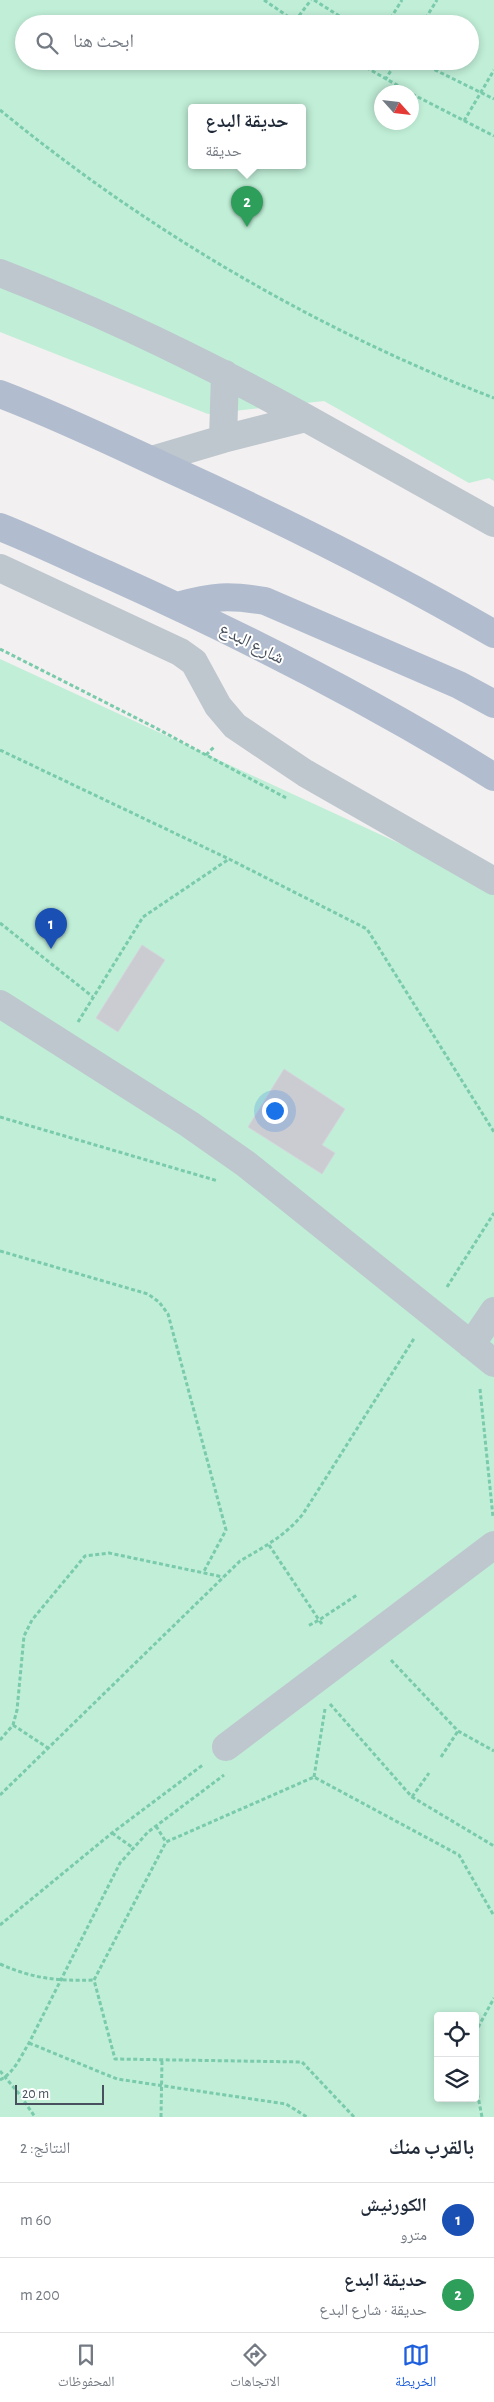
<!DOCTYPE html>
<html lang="ar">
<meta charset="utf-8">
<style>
:root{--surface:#fff;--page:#f6f6f7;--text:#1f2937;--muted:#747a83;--line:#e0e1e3;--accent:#1e5fde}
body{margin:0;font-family:"Alegreya Sans","Noto Naskh Arabic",sans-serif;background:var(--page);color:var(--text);direction:rtl}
.controls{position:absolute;right:15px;bottom:15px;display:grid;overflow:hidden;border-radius:5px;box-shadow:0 2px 8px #0003}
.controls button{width:45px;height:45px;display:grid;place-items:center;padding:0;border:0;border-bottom:1px solid var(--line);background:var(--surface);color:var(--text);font:25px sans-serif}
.compass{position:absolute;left:374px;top:85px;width:45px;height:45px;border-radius:50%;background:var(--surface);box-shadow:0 2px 8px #0003;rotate:117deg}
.scale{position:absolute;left:15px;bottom:12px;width:89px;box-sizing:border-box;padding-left:5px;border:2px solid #48515d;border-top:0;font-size:14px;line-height:18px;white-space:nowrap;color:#48515d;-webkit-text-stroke:4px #fff;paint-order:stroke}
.you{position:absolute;left:274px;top:1110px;width:18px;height:18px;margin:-12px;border:4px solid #fff;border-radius:50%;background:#1a73e8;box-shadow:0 0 0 8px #1a73e833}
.badge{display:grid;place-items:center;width:32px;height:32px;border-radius:50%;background:var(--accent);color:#fff;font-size:16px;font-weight:700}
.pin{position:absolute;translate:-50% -41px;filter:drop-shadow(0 1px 2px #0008)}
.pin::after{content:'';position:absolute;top:26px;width:18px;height:15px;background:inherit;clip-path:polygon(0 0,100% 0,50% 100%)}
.popup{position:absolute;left:188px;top:104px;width:118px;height:65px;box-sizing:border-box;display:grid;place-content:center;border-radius:5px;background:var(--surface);filter:drop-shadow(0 1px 4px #0005);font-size:16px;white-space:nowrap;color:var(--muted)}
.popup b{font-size:19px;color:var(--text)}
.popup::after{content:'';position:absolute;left:50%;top:100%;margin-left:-10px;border:10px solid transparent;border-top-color:var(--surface)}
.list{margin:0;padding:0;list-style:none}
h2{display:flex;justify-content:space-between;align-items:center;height:65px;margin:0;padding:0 20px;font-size:21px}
h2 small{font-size:16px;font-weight:400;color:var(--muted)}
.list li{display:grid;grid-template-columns:32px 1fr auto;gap:15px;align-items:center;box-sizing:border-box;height:75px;padding:0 20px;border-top:1px solid var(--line)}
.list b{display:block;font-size:19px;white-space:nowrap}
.list p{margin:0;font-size:16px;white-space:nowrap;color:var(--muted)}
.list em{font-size:16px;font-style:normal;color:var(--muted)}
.icon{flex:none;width:28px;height:28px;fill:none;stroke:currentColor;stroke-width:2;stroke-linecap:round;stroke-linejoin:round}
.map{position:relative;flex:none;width:494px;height:2117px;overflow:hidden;direction:ltr}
.search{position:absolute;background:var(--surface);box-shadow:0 2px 8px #0003;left:15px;right:15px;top:15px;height:55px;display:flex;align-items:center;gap:12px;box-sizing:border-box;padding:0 18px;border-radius:28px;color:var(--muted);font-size:19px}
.sheet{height:215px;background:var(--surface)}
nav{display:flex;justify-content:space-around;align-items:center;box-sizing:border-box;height:70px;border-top:1px solid var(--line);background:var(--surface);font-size:14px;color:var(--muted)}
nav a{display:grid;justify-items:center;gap:2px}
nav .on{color:var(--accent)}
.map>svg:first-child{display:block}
</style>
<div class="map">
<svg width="494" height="2117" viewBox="0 0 494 2117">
<rect width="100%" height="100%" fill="#f2f0f0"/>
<path fill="#c0eed7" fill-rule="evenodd" d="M0,0H494V481L489,478L469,483L324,401L208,414L0,332ZM24,24H470V61H24ZM382,92H412V122H382ZM192,108H302V166H192Z
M0,659L494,887V2117H0ZM438,2016H475V2098H438Z"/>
<path fill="#caccd2" stroke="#d4d5db" d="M142,945L165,960L118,1032L96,1018Z
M284,1069L345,1109L322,1145L335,1153L322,1174L248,1127Z"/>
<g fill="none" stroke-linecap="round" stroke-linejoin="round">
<path stroke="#79cbab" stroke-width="3" stroke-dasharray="4 2.5" stroke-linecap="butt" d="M264,0L299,24
M314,0L352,24
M295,21L311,0
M387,24L402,0
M422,24L437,0
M355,61L409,92
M417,61L494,99
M385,80L397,61
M412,94L494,136
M0,110C146,230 317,330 494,398
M464,121L494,70
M0,649L154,727L288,799
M0,750L229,859L367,929L494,1132
M206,755L215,746
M0,923L93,997
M78,1022L143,917L229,859
M0,1117L218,1181
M0,1251L148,1294L159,1302L168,1314L226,1530L203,1573
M447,1287L494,1213
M480,1389L493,1517
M269,1545L319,1620L308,1626
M322,1624L319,1620L357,1595
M391,1660L458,1731L494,1751
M330,1704L412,1797L494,1846
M13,1725L48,1748
M0,1740L13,1725L17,1710L24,1636L32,1620L85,1556L109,1553L223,1577
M441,1757L458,1731
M314,1777L325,1709
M0,1795L240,1561C264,1547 285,1536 303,1514L415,1337
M412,1797L429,1773
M156,1826L166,1842
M112,1833L132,1847
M0,1925L112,1833L204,1764
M0,1964C34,1979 57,1981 94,1980
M475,2033L494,1998
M29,2043L117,2079L286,2104L307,2117
M0,2071L20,2095L35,2117
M0,2080C14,2073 21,2056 29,2043L120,1863L148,1832L224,1775
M475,2081L482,2117
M161,2117L162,2060
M354,2117L302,2062L115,2059L94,1980L166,1842L314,1777L459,1855L494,1916"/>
<path stroke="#bec6ce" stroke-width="28" d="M0,273C106,314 207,363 306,418
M223,439L225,374
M152,460L223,439L306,418L494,523
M0,568L180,652L194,662L218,706L235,726L305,773L494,881
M0,1004L189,1124L246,1164L494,1363
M471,1345L494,1311
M226,1747L494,1545"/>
<path stroke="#b1bcce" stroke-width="28" d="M0,394C58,416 114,443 170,469C280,519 389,573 494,634
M0,527C38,542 74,560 111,576C242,635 372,701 494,777
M177,606C214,596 228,595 265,601L459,685L494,704"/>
</g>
<g text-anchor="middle" stroke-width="4" stroke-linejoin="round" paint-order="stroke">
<g font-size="18" fill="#48515d" stroke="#fff">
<text transform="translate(252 643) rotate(27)" y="6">شارع البدع</text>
</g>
</g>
</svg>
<div class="controls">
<button><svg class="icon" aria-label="locate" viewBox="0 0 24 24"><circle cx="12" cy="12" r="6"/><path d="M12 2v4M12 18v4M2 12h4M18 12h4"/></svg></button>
<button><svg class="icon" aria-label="layers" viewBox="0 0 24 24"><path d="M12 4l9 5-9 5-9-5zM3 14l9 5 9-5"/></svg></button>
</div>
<svg class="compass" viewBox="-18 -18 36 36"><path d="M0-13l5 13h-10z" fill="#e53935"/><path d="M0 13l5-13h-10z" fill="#747a83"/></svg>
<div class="scale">20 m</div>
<div class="you"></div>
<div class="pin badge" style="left:51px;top:949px;background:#1a4fb4">1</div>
<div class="pin badge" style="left:247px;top:227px;background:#2e9e5b">2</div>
<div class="popup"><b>حديقة البدع</b>حديقة</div>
<div class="search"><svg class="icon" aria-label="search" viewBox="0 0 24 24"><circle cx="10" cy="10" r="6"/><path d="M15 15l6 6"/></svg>ابحث هنا</div>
</div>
<section class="sheet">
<h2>بالقرب منك<small>النتائج: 2</small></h2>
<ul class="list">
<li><span class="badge" style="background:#1a4fb4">1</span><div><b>الكورنيش</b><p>مترو</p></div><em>60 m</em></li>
<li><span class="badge" style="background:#2e9e5b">2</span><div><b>حديقة البدع</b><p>حديقة · شارع البدع</p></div><em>200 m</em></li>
</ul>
</section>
<nav>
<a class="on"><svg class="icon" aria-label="map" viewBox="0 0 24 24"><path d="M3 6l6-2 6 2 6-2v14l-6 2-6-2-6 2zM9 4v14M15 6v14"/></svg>الخريطة</a>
<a><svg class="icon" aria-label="directions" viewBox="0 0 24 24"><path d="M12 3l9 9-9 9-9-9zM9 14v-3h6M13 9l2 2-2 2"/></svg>الاتجاهات</a>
<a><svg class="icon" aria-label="saved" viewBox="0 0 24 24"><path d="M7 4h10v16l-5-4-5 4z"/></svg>المحفوظات</a>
</nav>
